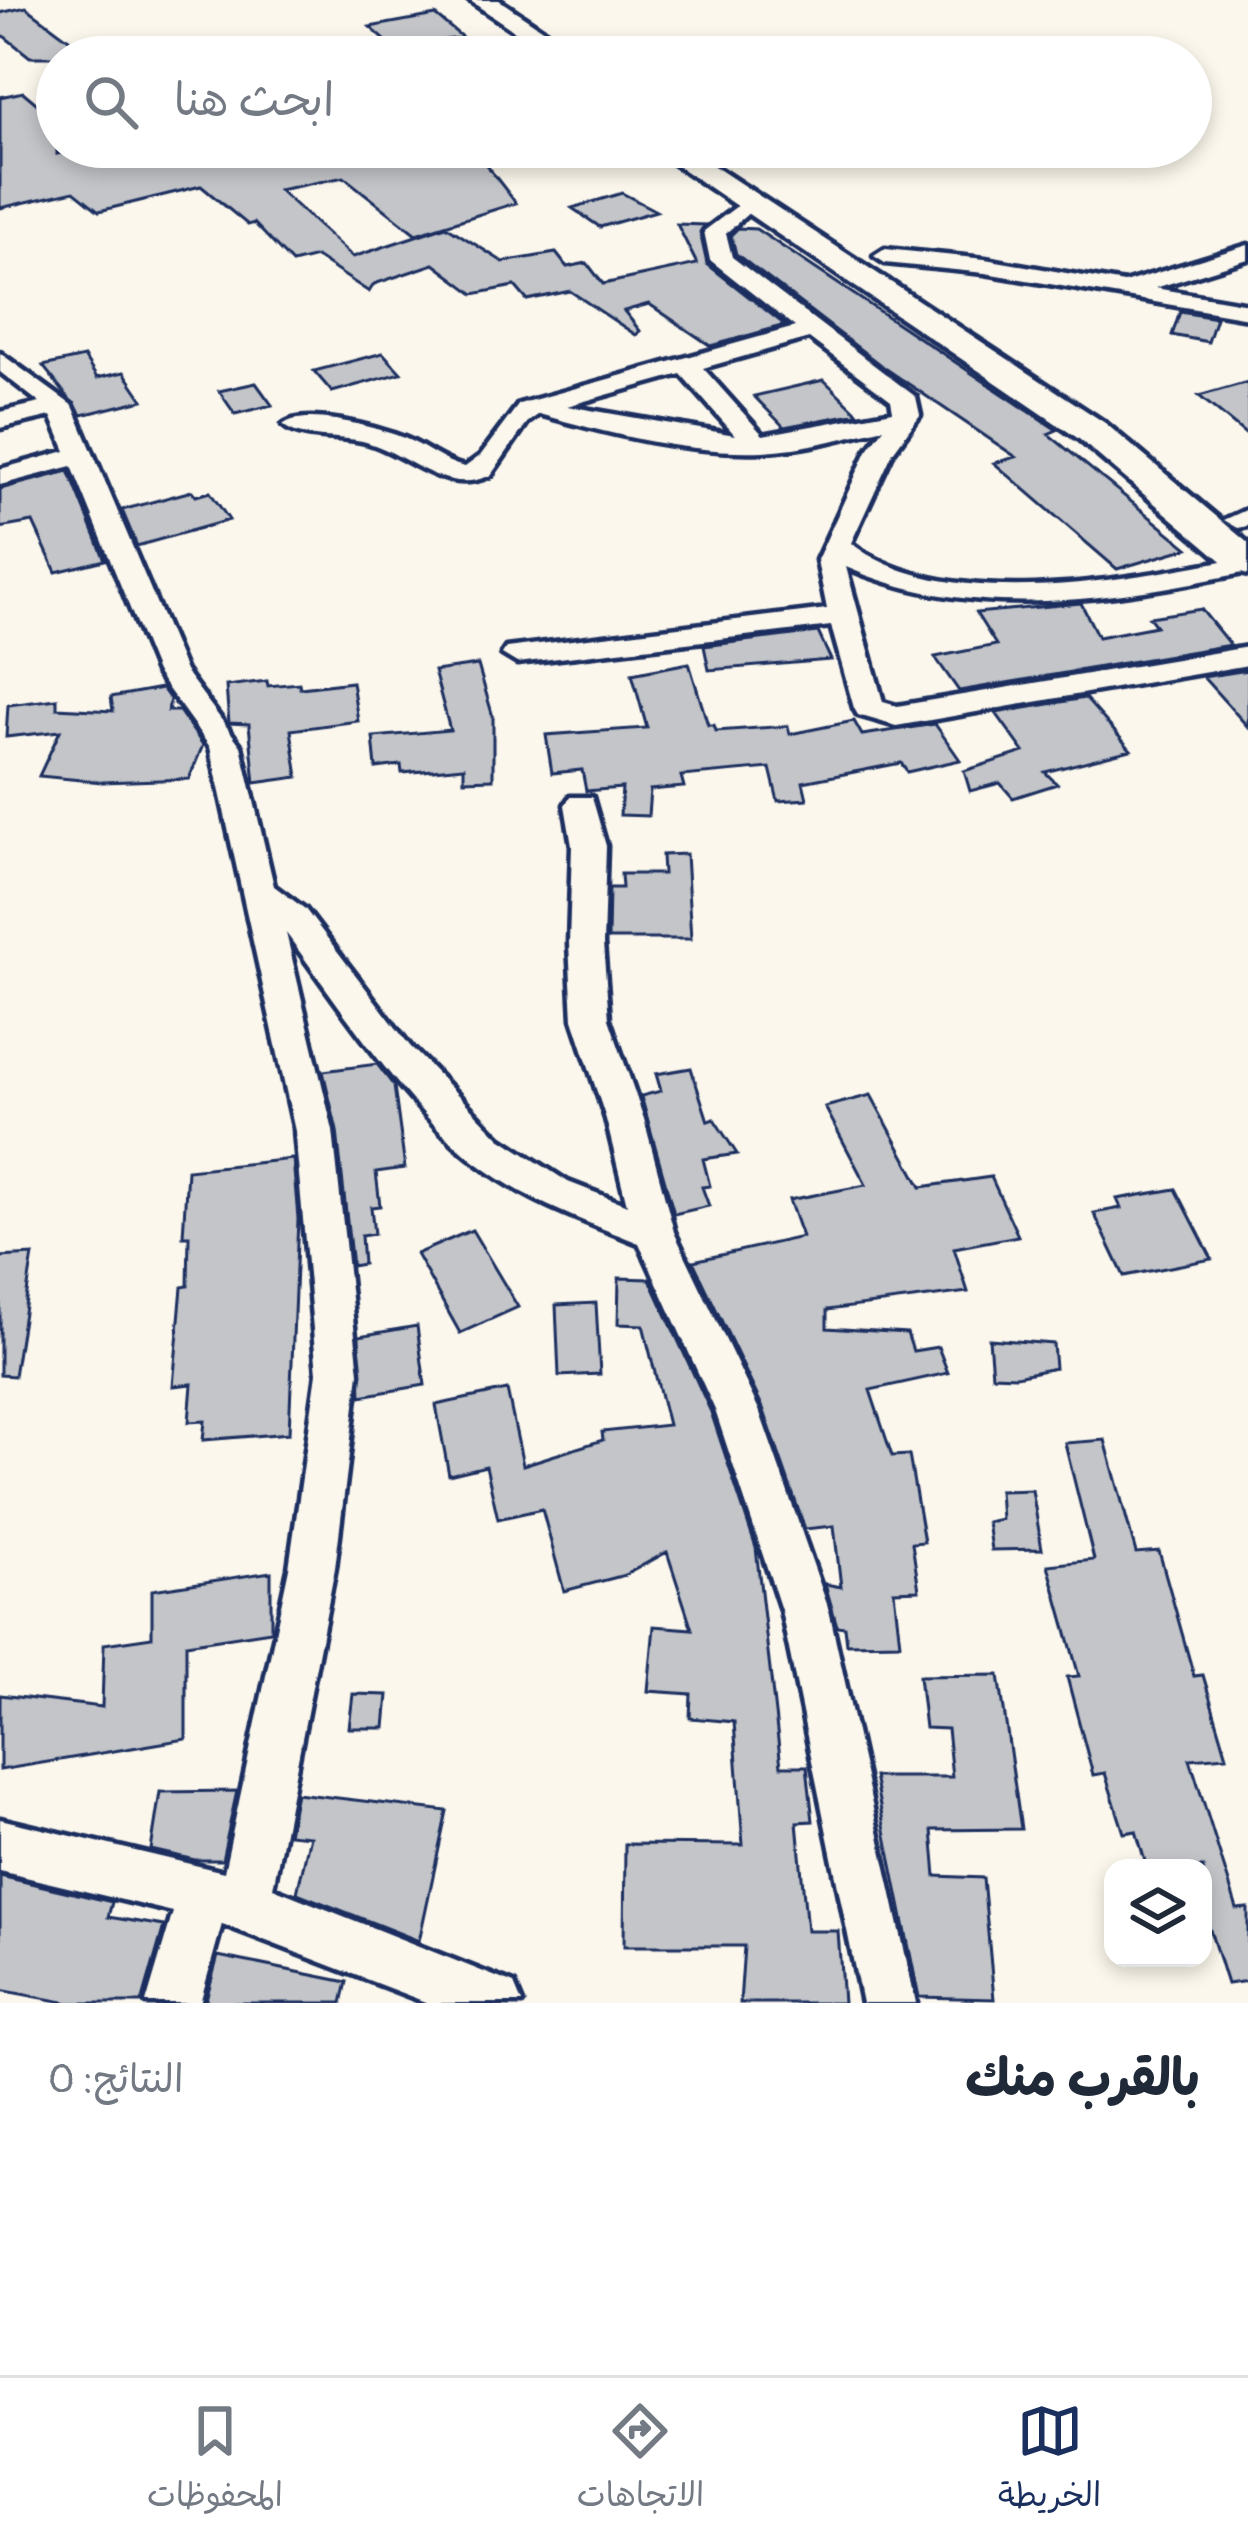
<!DOCTYPE html>
<html lang="ar">
<meta charset="utf-8">
<style>
:root{--surface:#fff;--page:#f6f6f7;--text:#1f2937;--muted:#747a83;--line:#e0e1e3;--accent:#1b2f5e}
body{margin:0;font-family:Pangolin,"Playpen Sans Arabic",sans-serif;background:var(--page);color:var(--text);direction:rtl}
.controls{position:absolute;right:36px;bottom:36px;display:grid;overflow:hidden;border-radius:24px;box-shadow:0 6px 18px #0003}
.controls button{width:108px;height:108px;display:grid;place-items:center;padding:0;border:0;border-bottom:3px solid var(--line);background:var(--surface);color:var(--text);font:60px sans-serif}
.list{margin:0;padding:0;list-style:none}
h2{display:flex;justify-content:space-between;align-items:center;height:156px;margin:0;padding:0 48px;font-size:51px}
h2 small{font-size:39px;font-weight:400;color:var(--muted)}
.icon{flex:none;width:66px;height:66px;fill:none;stroke:currentColor;stroke-width:2;stroke-linecap:round;stroke-linejoin:round}
.map{position:relative;flex:none;width:1248px;height:2003px;overflow:hidden;direction:ltr}
.search{position:absolute;background:var(--surface);box-shadow:0 6px 18px #0003;left:36px;right:36px;top:36px;height:132px;display:flex;align-items:center;gap:30px;box-sizing:border-box;padding:0 42px;border-radius:66px;color:var(--muted);font-size:45px}
.sheet{height:372px;background:var(--surface)}
nav{display:flex;justify-content:space-around;align-items:center;box-sizing:border-box;height:168px;border-top:3px solid var(--line);background:var(--surface);font-size:33px;color:var(--muted)}
nav a{display:grid;justify-items:center;gap:6px}
nav .on{color:var(--accent)}
.map>svg:first-child{display:block}
</style>
<div class="map">
<svg width="1248" height="2003" viewBox="0 0 1248 2003">
<rect width="100%" height="100%" fill="#fbf7ec"/>
<filter id="ink" filterUnits="userSpaceOnUse"><feTurbulence type="fractalNoise" baseFrequency=".00833" numOctaves="2"/><feDisplacementMap in="SourceGraphic" scale="24" xChannelSelector="R" yChannelSelector="G"/><feConvolveMatrix kernelMatrix="1 2 1 2 8 2 1 2 1" color-interpolation-filters="sRGB"/></filter>
<g filter="url(#ink)">
<path fill="#c3c5c9" stroke="#1b2f5e" stroke-width="3" d="M26,7L93,57H30L0,33V13Z
M435,15L462,37L395,49L370,27Z
M23,92L42,108L57,106V154L86,147H457L468,155L477,153L516,203L416,234L344,177L279,190L353,257L446,226L503,262L556,253L567,267L587,263L603,284L697,264L677,224L705,225L700,232L707,264L785,325L711,346L649,304L624,311L640,331L636,335L570,291L527,300L515,286L474,294L434,264L374,284L369,292L316,257L292,263L254,223L248,225L201,186L99,211L74,191L0,208V97Z
M622,193L656,211L600,227L572,208Z
M738,228L756,229L1057,430L1048,434L1188,548L1117,569L994,463L1016,457L879,364L736,254L731,235Z
M1180,312L1216,318L1208,342L1172,335Z
M383,353L401,373L332,392L314,371Z
M84,357L97,378L124,372L143,400L82,415L43,366Z
M824,380L858,413L784,427L754,396Z
M1248,382V436L1199,396Z
M256,383L272,405L235,414L219,391Z
M69,471L105,560L56,572L33,522L0,528V489Z
M192,491L196,496L210,492L229,520L137,546L122,510Z
M1081,603L1098,637L1156,626L1149,617L1201,609L1230,645L959,691L935,657L996,645L976,613Z
M818,632L831,660L709,670L704,646Z
M689,663L708,725H714L716,731L788,726L790,734L854,721L862,735L935,724L960,760L907,772L901,763L803,782L807,799L778,801L770,768L681,776L684,787L650,790L648,816L620,815L622,788L586,791L582,770L552,773L546,735L647,728L632,674Z
M478,665L493,717V779L464,780V767L402,773L401,765L376,768L373,737L450,730L434,671Z
M1248,670V727L1203,677Z
M267,681L268,686L299,683L300,688L352,682L358,721L291,730L298,777L255,783L249,724L229,723L226,686Z
M162,688L170,699L168,711H179L203,745L189,779L102,782L39,776L60,731L6,737L8,705L57,699V708L113,711L111,697Z
M1085,698L1131,750L1045,772L1057,784L1013,798L1000,783L970,791L964,771L1024,752L996,713Z
M686,854L691,939H608L609,888H622L621,874H663L662,855Z
M377,1064L394,1086L405,1168L376,1172L380,1206L371,1207L374,1234L361,1236L363,1264L352,1266L337,1131L323,1071Z
M691,1068L708,1121L714,1119L737,1154L703,1159L710,1186L702,1187L709,1206L674,1214L641,1096L661,1091L656,1074Z
M871,1095L921,1187L991,1177L1018,1236L954,1248L968,1292L827,1310V1328L907,1333L913,1351L938,1347L948,1373L870,1390L892,1456L909,1455L924,1542L912,1543L919,1590L894,1591L900,1643L847,1644L845,1627L837,1626L825,1584L841,1587L834,1526L805,1529L763,1408L693,1261L802,1237L789,1200L866,1185L825,1107Z
M293,1159L298,1219L289,1433L203,1440L205,1421L189,1422L192,1384L173,1386L182,1287L188,1286L189,1236H183L187,1170Z
M1176,1189L1212,1259L1124,1276L1094,1213L1121,1208L1117,1199Z
M472,1230L518,1307L460,1333L416,1254Z
M33,1255L14,1376L0,1375V1257Z
M619,1278L650,1279L711,1412L756,1548L781,1766H807L813,1821L797,1822L807,1931H838L843,2003H740L744,1946H624L625,1844L743,1845L734,1722L690,1718L691,1694L648,1691L654,1626L692,1629L667,1552L625,1575L564,1591L542,1509L498,1519L486,1466L449,1475L436,1405L507,1390L523,1465L603,1440L602,1432L668,1425L643,1325L618,1324Z
M596,1303L600,1374L559,1376L556,1305Z
M417,1326L425,1385L361,1396L359,1336Z
M989,1339L1053,1344L1055,1368L1016,1376L992,1375Z
M1105,1440L1136,1553L1159,1551L1194,1676L1203,1675L1227,1756L1190,1759L1237,1909L1248,1908V1981L1227,1984L1203,1908V1868H1147L1136,1831L1124,1833L1105,1773L1093,1775L1067,1677L1079,1676L1048,1565L1094,1560L1065,1443Z
M1032,1490L1042,1549L991,1550L987,1522L1001,1519L999,1491Z
M271,1572V1631L186,1644V1739L0,1770V1695L102,1707L104,1644L152,1637V1590Z
M999,1675L1021,1829L932,1830L936,1876L983,1878L994,1999L919,1997L874,1777H952L947,1729L925,1728L919,1676Z
M353,1694L388,1695L385,1728H349Z
M237,1791L222,1860H195L151,1850L160,1792Z
M296,1793L447,1811L419,1941L297,1893L310,1836L288,1834Z
M0,1876L112,1902L108,1917L164,1926L142,2003H69L0,1990Z
M218,1956L347,1982L342,2003H205Z"/>
<g fill="none" stroke-linecap="round" stroke-linejoin="round">
<defs>
<path id="minor" d="M749,197L760,203L726,233L732,257L916,397L920,415L893,452L851,543C947,618 1138,577 1248,556V572C1114,599 977,624 846,567L883,702L897,706L1248,647V665L896,726L858,715L854,708L831,626L517,663L502,654L506,648L827,609L817,560L867,451L884,428C844,438 804,449 763,451C689,454 610,434 539,414L527,423L491,475C444,497 411,455 366,442C342,435 301,441 283,425C303,407 379,428 404,438C425,446 444,463 465,467L480,456L519,404L795,327L710,260L704,231ZM809,338L891,400L893,411L763,435L703,368ZM681,374L735,435L567,406Z
M1248,245V259L1155,288L1248,304V318L985,273L885,263L874,256L885,249L985,259L1124,283Z
M0,353L73,406L185,671L241,746L274,886L305,909L410,1046L500,1138L568,1182L627,1205L606,1119L573,1019L569,944L572,846L565,805L570,797H592L606,846L603,944L609,1019L644,1119L674,1232L759,1410L829,1610L916,2003H862L781,1610L715,1410L639,1243C581,1220 524,1200 474,1161C405,1106 339,1005 286,933L333,1131L359,1373L335,1568L273,1888L514,1984L522,2003H428L222,1924L200,2003H146L173,1912L0,1871V1819L224,1872L289,1568L317,1373L295,1131L210,747L156,672L72,466L0,485V469L66,451L51,416L0,428V412L40,403L0,372Z
M1248,509V526L1238,528L1224,520Z"/>
<path id="secondary" d="M469,0H499L584,57H553Z
M650,147H685L1105,423L1248,543V575L1234,571L1079,439Z"/>
</defs>
<use href="#minor" stroke="#1b2f5e" stroke-width="9"/>
<use href="#secondary" stroke="#1b2f5e" stroke-width="9"/>
<use href="#minor" fill="#fbf7ec" fill-rule="evenodd"/>
<use href="#secondary" fill="#fbf7ec" fill-rule="evenodd"/>
</g>
</g>
</svg>
<div class="controls">
<button><svg class="icon" aria-label="layers" viewBox="0 0 24 24"><path d="M12 4l9 5-9 5-9-5zM3 14l9 5 9-5"/></svg></button>
</div>
<div class="search"><svg class="icon" aria-label="search" viewBox="0 0 24 24"><circle cx="10" cy="10" r="6"/><path d="M15 15l6 6"/></svg>ابحث هنا</div>
</div>
<section class="sheet">
<h2>بالقرب منك<small>النتائج: 0</small></h2>
<ul class="list">
</ul>
</section>
<nav>
<a class="on"><svg class="icon" aria-label="map" viewBox="0 0 24 24"><path d="M3 6l6-2 6 2 6-2v14l-6 2-6-2-6 2zM9 4v14M15 6v14"/></svg>الخريطة</a>
<a><svg class="icon" aria-label="directions" viewBox="0 0 24 24"><path d="M12 3l9 9-9 9-9-9zM9 14v-3h6M13 9l2 2-2 2"/></svg>الاتجاهات</a>
<a><svg class="icon" aria-label="saved" viewBox="0 0 24 24"><path d="M7 4h10v16l-5-4-5 4z"/></svg>المحفوظات</a>
</nav>
